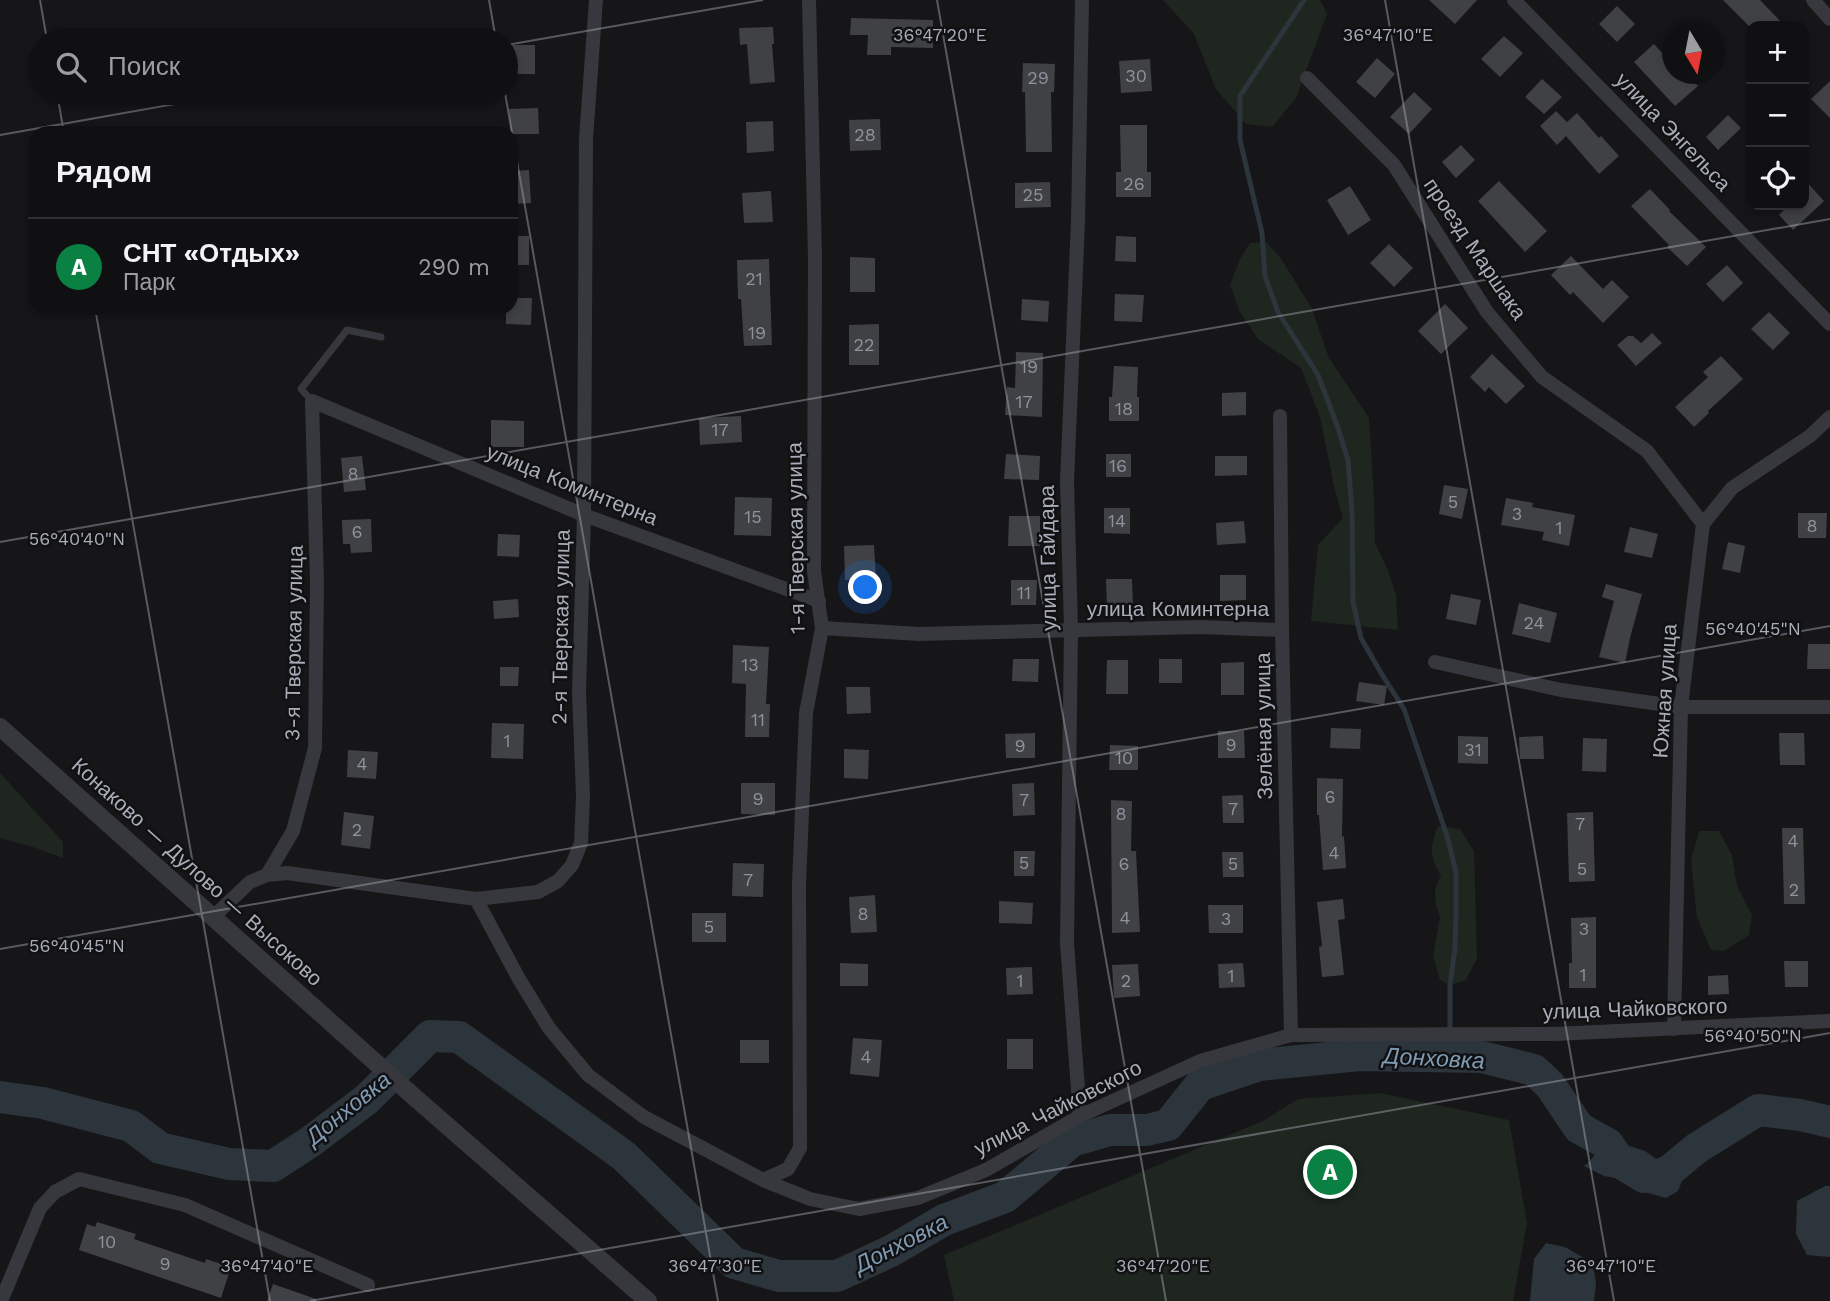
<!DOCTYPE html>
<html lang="ru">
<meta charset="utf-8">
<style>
:root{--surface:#101012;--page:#19191b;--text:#f1f3f6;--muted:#9c9d9f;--line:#303032;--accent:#0b8043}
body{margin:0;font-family:"Work Sans",sans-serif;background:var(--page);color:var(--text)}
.controls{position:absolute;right:21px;top:21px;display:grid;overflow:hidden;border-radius:14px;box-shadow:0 4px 10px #0003}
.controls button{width:63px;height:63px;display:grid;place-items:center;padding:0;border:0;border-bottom:2px solid var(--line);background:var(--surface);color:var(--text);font:35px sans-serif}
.compass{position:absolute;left:1662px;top:21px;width:63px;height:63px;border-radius:50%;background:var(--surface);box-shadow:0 4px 10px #0003;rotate:170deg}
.you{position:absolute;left:866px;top:588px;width:24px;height:24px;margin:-18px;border:5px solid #fff;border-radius:50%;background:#1a73e8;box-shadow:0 0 0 10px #1a73e833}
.badge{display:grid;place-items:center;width:46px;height:46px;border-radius:50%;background:var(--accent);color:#fff;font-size:23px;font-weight:700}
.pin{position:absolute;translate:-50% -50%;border:4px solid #fff;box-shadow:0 2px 7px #0006}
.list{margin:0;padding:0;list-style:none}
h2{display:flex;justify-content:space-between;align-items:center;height:91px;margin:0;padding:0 28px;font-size:30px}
h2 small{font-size:23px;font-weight:400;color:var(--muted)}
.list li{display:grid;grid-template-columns:46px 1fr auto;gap:21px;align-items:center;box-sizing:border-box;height:98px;padding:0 28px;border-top:2px solid var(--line)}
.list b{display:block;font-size:26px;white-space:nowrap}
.list p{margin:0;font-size:23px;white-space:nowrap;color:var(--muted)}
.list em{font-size:23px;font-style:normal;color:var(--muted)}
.icon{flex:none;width:38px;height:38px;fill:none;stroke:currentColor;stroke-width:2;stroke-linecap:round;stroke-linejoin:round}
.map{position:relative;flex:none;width:1830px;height:1301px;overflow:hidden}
.search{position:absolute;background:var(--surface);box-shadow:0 4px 10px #0003;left:28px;top:28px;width:490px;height:77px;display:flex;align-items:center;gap:18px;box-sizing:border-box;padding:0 24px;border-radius:38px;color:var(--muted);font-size:26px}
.panel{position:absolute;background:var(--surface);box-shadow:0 4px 10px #0003;left:28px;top:126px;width:490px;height:189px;border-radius:21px}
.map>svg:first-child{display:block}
</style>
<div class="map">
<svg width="1830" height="1301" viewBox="0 0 1830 1301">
<rect width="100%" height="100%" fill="#161618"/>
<path fill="#1e261f" d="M1163,0H1320L1327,14L1296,98L1272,127L1246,124L1216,89L1194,34Z
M1266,242L1280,257L1311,307L1329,358L1369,418L1374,497L1375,543L1389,573L1396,595L1398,630L1311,621L1318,545L1343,518L1335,491L1320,417L1301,368L1258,339L1239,310L1230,285L1240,259L1250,243Z
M0,773L63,842V858L33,847L0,838Z
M1438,826L1460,829L1474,851L1477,958L1466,980L1450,985L1440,980L1433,956L1440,917L1436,905L1435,889L1441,875C1429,857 1430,846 1438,826Z
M1699,831H1719L1732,855L1737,886L1752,915L1749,935L1724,951L1711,950L1697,917L1691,860Z
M1380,1093L1509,1120L1527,1223L1513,1301H954L944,1255L1263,1121L1298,1099Z"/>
<path fill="#2c353c" d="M1603,1134L1623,1144L1645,1151L1656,1159L1665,1160L1682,1155L1687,1156L1686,1171L1678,1191L1666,1198L1648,1193L1639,1186L1625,1180L1604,1176L1584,1166C1598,1155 1596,1152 1593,1136Z
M1825,1186H1830V1257L1807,1255L1796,1234L1797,1201Z
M1546,1243L1565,1247L1593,1263L1596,1284L1594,1301H1530L1534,1259Z"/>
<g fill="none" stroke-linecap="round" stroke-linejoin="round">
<path stroke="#2c353c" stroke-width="5" d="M1304,0L1240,96V140L1262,233L1265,276L1278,312L1318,375L1337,425L1348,460L1352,511L1353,602L1361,638L1381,673L1404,709L1447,836L1456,872V915L1455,948L1450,985V1034L1455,1047L1482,1057"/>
<path stroke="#2c353c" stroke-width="32" d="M0,1097L43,1103L131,1126L160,1148L229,1164L273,1166L310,1142L367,1099L430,1036L459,1037L624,1156L734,1263L779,1276H837L891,1251L944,1220L1005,1197L1072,1141L1110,1130H1147L1168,1125L1200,1085L1259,1065L1360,1055L1482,1057L1534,1070L1550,1085L1579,1128L1608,1144L1621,1163L1644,1177L1656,1176L1669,1171L1697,1148L1758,1110L1800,1115L1830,1122"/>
</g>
<path fill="#404145" d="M1429,0H1477L1455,24Z
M1723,0H1760L1785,26H1749Z
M1617,6L1635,24L1617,42L1599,24Z
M851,18L933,20V48L891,47V55H867L868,35H850Z
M773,27L774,44H772L775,82L750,84L747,44L740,45L739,28Z
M1504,36L1523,53L1500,77L1481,59Z
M1654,44L1672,64V74H1686L1698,86L1675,106L1634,62Z
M508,45H535V74H508Z
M1377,58L1395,74L1375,98L1356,82Z
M1150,59L1152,91L1121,93L1119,61Z
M1023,63L1055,64L1054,92H1051L1052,152H1026L1025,92H1022Z
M1542,79L1562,97L1544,114L1525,97Z
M1830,81V118L1811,99Z
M1414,92L1432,109L1409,134L1390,117Z
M538,108L539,134H511L509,109Z
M1556,111L1567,122L1577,113L1599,138L1601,136L1619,156L1599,174L1566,136L1557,145L1540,126Z
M1728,115L1741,128L1718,150L1706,137Z
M880,119L881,150L850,151L849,120Z
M773,121L774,151L747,153L746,122Z
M1120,125H1147V172H1151V197H1116V172H1121Z
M1461,145L1475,160L1456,178L1442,162Z
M529,170L531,203L511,204V171Z
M1804,179L1824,201L1793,230L1779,215L1789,205H1804Z
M1499,181L1547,231L1525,252L1478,201Z
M1050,182L1051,207L1015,208V183Z
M1350,186L1371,220L1348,235L1327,200Z
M1650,189L1670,210L1669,211L1706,247L1687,266L1667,247L1669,245L1631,206Z
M771,191L773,222L744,223L742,193Z
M511,236H529V265H511Z
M1116,236L1136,237V262L1115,261Z
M1389,244L1413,268L1394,287L1370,263Z
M1571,256L1603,289L1612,280L1629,297L1603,323L1573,292L1570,295L1551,275Z
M850,257L875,258V292H850Z
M769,259L772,345L744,346L741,299H738L737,260Z
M1727,265L1743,283L1723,302L1706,284Z
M1115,294L1144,295L1142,322L1114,321Z
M511,298H532L531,325L506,324V308H511Z
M1022,299L1049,301L1048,322L1021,320Z
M1445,304L1468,328L1441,354L1418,331Z
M1769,312L1790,333L1773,350L1751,329Z
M879,324V365H849V325Z
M1652,333L1662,343L1636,366L1617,345L1628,336H1633L1641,343Z
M1016,352L1043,353L1042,417L1005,415L1007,387L1015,388Z
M1492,354L1525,386L1506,404L1489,387L1485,392L1470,377Z
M1721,356L1743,379L1708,411L1709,413L1694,427L1675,407L1708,377L1703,372Z
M1114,366L1138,367L1137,397H1139V421H1109V397H1112Z
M1246,392V415L1222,416V393Z
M741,416L742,442L700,445L699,418Z
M491,420L524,421V447H491Z
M1006,454L1040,456L1039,480L1004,479Z
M1106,454H1131V477H1106Z
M362,456L366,490L344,492L341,458Z
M1215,456H1247V475L1215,476Z
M1444,485L1468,489L1462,519L1439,514Z
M735,497L772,498L771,536L734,535Z
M1506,498L1533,503L1532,507L1575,515L1569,546L1542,540L1544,532L1501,525Z
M1104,508H1130V534L1104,533Z
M1798,513H1827L1826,538H1798Z
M1009,516H1040V546H1008Z
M371,519L372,552L351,553L350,544H343L342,520Z
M1244,521L1246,543L1217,545L1216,523Z
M1630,527L1658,534L1652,558L1624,552Z
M498,534L520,535L519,557L497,556Z
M1728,542L1745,546L1740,573L1722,569Z
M874,545L876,579L845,580L844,546Z
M1220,575H1246V600L1220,601Z
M1106,579H1132L1133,607H1107Z
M1011,580H1037L1036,605H1011Z
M1606,584L1642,594L1630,638L1625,663L1599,657L1614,601L1602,597Z
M1451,594L1481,600L1476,625L1446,619Z
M518,599L519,617L494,619L493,601Z
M1519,603L1557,613L1550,643L1512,634Z
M1808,644H1830V669H1807Z
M733,645L769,647L766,704H770L769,737H745L746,684L732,683Z
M1013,659H1039L1038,682L1012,681Z
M1159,659H1182V683H1159Z
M1107,660H1128V694H1106Z
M1244,662V695H1221V663Z
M500,667H519L518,686H500Z
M1359,682L1387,686L1384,705L1356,701Z
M846,687H870L871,713L847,714Z
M492,723L524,724L523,759L491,758Z
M1331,728L1361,729L1360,749L1330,748Z
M1218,731H1244L1245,758H1218Z
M1035,733V758H1006L1005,734Z
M1779,733H1804L1805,765H1780Z
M1458,736L1488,737V764L1458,763Z
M1543,736L1544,759H1520L1519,737Z
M1583,738L1607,739L1606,772L1582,771Z
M1110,745L1138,746V770H1109Z
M844,749L869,750L868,779L844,778Z
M348,750L378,752L376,779L347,777Z
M1317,778L1343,779L1342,837L1344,836L1346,868L1323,870L1319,815H1317Z
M741,783H775V815L741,814Z
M1034,783L1035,815L1013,816L1012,784Z
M1243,795L1244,823H1223L1222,796Z
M1111,800L1132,801L1131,851H1136L1140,932L1112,933Z
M344,812L374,816L370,849L341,845Z
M1593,812L1595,881L1569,882L1567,813Z
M1782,828H1803L1805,904H1784Z
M1014,851H1035L1034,876H1014Z
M1222,852H1243L1244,877H1223Z
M733,863L764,864L763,897L732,896Z
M875,895L877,932L851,933L849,897Z
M1343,899L1345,919L1338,920L1344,975L1322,977L1319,947L1322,946L1317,902Z
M999,901L1033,903L1032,924L999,923Z
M1208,905H1243V933H1209Z
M692,913H726V942H692Z
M1596,917V988H1569V963H1572L1571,918Z
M1784,961H1808V987H1785Z
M840,963L868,964V986H840Z
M1243,963L1245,987L1219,988L1218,964Z
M1138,964L1140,996L1114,998L1112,965Z
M1032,967L1033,994L1007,995L1006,968Z
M1728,975L1729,994L1708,995V976Z
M853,1038L882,1040L879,1077L850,1074Z
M1007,1039H1033V1069H1007Z
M740,1040H769V1063H740Z
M97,1222L136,1234L134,1239L205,1263L206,1259L231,1267L221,1298L79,1250L87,1224L95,1227Z
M273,1284L316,1299V1301H267Z"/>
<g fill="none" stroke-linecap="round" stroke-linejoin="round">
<path stroke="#37383d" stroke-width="7" d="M312,401L301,389L347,330L381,337"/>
<path stroke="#37383d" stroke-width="14" d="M1514,0L1830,324
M1813,0L1830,19
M1307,78L1394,165L1487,312L1542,377L1647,451L1703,524
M1280,416L1282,630L1291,1035
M822,628L919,634L1200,627L1282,630
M1435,662L1561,690L1681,707H1830
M267,875L293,831L315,748L317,582L312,401L584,515L819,601
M476,899L519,979L549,1028L588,1075L644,1117L763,1180L810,1199L859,1209L918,1198L986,1170L1080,1116L1200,1061L1291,1035L1555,1034L1830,1021
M212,918L250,882L267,875L287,873L476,899L538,892L558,881L572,865L581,843L583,795L579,693L584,515L586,139L596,0
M1674,1029L1681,707L1703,524L1732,488L1810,436L1830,417
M1080,1116L1067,943L1071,630L1067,481L1078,221L1082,0
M763,1180L788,1169L800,1148L799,885L806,713L822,628L814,571L815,257L809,0
M1,1301L40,1208L55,1192L79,1179L185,1205L368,1285"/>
<path stroke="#37383d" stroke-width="18" d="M0,727L412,1095L648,1301"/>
</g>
<path fill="none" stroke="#a8adb8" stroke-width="2" stroke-opacity="0.45" d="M40,0L47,40M489,0L496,40M937,0L1166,1301M1385,0L1614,1301M506,45L763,0M57,93L64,133M505,93L718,1301M0,135L237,93M95,308L270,1301M0,542L1830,219M0,949L1830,626M310,1301L1830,1033"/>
<g text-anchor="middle" stroke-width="5" stroke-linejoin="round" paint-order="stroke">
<g font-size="18" fill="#8e929b">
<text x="1136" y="82">30</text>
<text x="1038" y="84">29</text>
<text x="865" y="141">28</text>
<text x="1134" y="190">26</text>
<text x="1033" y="201">25</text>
<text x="754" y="285">21</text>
<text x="757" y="339">19</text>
<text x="864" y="351">22</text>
<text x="1029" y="373">19</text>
<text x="1024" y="408">17</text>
<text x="1124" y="415">18</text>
<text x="720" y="436">17</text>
<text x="1118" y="472">16</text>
<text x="353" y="480">8</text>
<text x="1453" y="508">5</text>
<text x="1517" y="520">3</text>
<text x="753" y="523">15</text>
<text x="1117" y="527">14</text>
<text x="1812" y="532">8</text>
<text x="1559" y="534">1</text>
<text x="357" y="538">6</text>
<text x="1024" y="599">11</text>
<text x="1534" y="629">24</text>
<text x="750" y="671">13</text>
<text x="758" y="726">11</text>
<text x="507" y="747">1</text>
<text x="1231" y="751">9</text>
<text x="1020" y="752">9</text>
<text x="1473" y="756">31</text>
<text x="1124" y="764">10</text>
<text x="362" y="770">4</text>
<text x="1330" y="803">6</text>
<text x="758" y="805">9</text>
<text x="1024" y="806">7</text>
<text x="1233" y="815">7</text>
<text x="1121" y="820">8</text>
<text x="1580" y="830">7</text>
<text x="357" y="836">2</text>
<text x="1793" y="847">4</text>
<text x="1334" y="859">4</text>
<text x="1024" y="869">5</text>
<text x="1124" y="870">6</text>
<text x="1233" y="870">5</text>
<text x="1582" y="875">5</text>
<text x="748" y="886">7</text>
<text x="1794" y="896">2</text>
<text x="863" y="920">8</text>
<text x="1125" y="924">4</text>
<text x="1226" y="925">3</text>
<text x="709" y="933">5</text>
<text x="1584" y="935">3</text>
<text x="1583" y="981">1</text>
<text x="1231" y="982">1</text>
<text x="1020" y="987">1</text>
<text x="1126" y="987">2</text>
<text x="866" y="1063">4</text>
<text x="107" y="1248">10</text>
<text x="165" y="1270">9</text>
</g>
<g font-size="21" fill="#a8adb8" stroke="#111113">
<text transform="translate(1673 132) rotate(46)" y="7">улица Энгельса</text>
<text transform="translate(1475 249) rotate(56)" y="7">проезд Маршака</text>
<text transform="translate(572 485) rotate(22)" y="7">улица Коминтерна</text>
<text transform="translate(796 538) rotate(-91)" y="7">1-я Тверская улица</text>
<text transform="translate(1048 558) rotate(-91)" y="7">улица Гайдара</text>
<text x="1178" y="616">улица Коминтерна</text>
<text transform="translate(561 627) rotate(-89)" y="7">2-я Тверская улица</text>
<text transform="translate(294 643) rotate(-89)" y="7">3-я Тверская улица</text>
<text transform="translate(1665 691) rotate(-86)" y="7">Южная улица</text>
<text transform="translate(1264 726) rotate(-91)" y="7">Зелёная улица</text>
<text transform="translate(197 872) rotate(42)" y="7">Конаково — Дулово — Высоково</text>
<text transform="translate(1635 1009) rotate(-2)" y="7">улица Чайковского</text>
<text transform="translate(1058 1108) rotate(-27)" y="7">улица Чайковского</text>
</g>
<g font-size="23" font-style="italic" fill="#7f9bb3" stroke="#111113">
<text transform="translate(1434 1058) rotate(3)" y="8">Донховка</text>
<text transform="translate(348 1108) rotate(-39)" y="8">Донховка</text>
<text transform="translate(901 1243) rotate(-27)" y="8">Донховка</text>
</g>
</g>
<g font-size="18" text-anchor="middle" fill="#a8adb8" stroke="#111113" stroke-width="5" stroke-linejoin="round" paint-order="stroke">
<text x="940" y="41">36°47'20"E</text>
<text x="1388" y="41">36°47'10"E</text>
<text x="77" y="545">56°40'40"N</text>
<text x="1753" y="635">56°40'45"N</text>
<text x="77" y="952">56°40'45"N</text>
<text x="1753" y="1042">56°40'50"N</text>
<text x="267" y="1272">36°47'40"E</text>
<text x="715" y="1272">36°47'30"E</text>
<text x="1163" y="1272">36°47'20"E</text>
<text x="1611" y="1272">36°47'10"E</text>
</g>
</svg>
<div class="controls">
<button>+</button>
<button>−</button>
<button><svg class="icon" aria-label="locate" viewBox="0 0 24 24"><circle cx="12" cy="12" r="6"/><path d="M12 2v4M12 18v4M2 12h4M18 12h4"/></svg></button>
</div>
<svg class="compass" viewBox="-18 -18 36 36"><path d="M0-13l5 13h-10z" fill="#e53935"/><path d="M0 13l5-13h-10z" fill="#9c9d9f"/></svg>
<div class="you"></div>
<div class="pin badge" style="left:1330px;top:1172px">A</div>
<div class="search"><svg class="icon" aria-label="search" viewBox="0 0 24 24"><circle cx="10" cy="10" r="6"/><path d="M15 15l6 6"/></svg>Поиск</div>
<section class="panel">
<h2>Рядом<small></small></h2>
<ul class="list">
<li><span class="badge">A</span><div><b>СНТ «Отдых»</b><p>Парк</p></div><em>290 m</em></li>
</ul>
</section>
</div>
